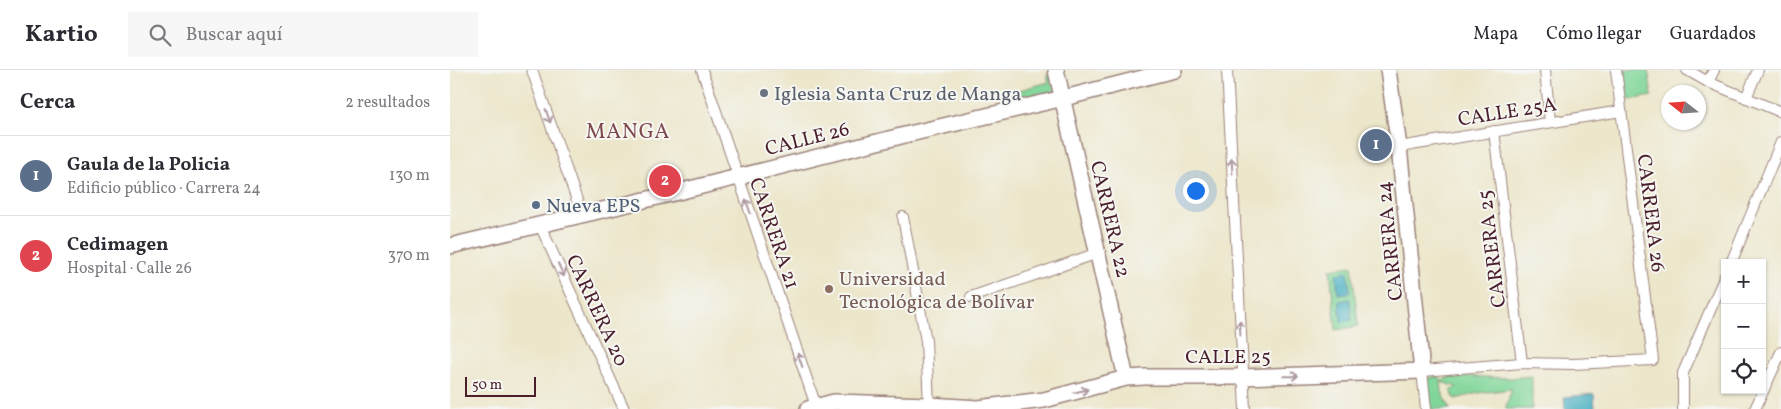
<!DOCTYPE html>
<html lang="es">
<meta charset="utf-8">
<style>
:root{--surface:#fff;--page:#f7f7f7;--text:#2b2b33;--muted:#7c7c81;--line:#e1e1e2;--accent:#0b8043}
body{margin:0;font-family:Vollkorn,serif;background:var(--page);color:var(--text)}
.controls{position:absolute;right:15px;bottom:15px;display:grid;overflow:hidden;border-radius:0px;box-shadow:0 1px 4px #0004}
.controls button{width:45px;height:45px;display:grid;place-items:center;padding:0;border:0;border-bottom:1px solid var(--line);background:var(--surface);color:var(--text);font:25px sans-serif}
.compass{position:absolute;left:1211px;top:15px;width:45px;height:45px;border-radius:50%;background:var(--surface);box-shadow:0 1px 4px #0004;rotate:287deg}
.scale{position:absolute;left:15px;bottom:12px;width:71px;box-sizing:border-box;padding-left:5px;border:2px solid #4a1f2b;border-top:0;font-size:14px;line-height:18px;white-space:nowrap;color:#4a1f2b;-webkit-text-stroke:4px #f6f6f2;paint-order:stroke}
.you{position:absolute;left:745px;top:120px;width:18px;height:18px;margin:-12px;border:4px solid #fff;border-radius:50%;background:#1a73e8;box-shadow:0 0 0 8px #1a73e833}
.badge{display:grid;place-items:center;width:32px;height:32px;border-radius:50%;background:var(--accent);color:#fff;font-size:16px;font-weight:700}
.pin{position:absolute;translate:-50% -50%;border:2px solid #fff;box-shadow:0 1px 5px #0006}
.list{margin:0;padding:0;list-style:none}
h2{display:flex;justify-content:space-between;align-items:center;height:65px;margin:0;padding:0 20px;font-size:21px}
h2 small{font-size:16px;font-weight:400;color:var(--muted)}
.list li{display:grid;grid-template-columns:32px 1fr auto;gap:15px;align-items:center;box-sizing:border-box;height:80px;padding:0 20px;border-top:1px solid var(--line)}
.list b{display:block;font-size:19px;white-space:nowrap}
.list p{margin:0;font-size:16px;white-space:nowrap;color:var(--muted)}
.list em{font-size:16px;font-style:normal;color:var(--muted)}
.icon{flex:none;width:28px;height:28px;fill:none;stroke:currentColor;stroke-width:2;stroke-linecap:round;stroke-linejoin:round}
.map{position:relative;flex:none;width:1331px;height:339px;overflow:hidden}
header{display:flex;align-items:center;gap:30px;box-sizing:border-box;height:70px;padding:0 25px;background:var(--surface);border-bottom:1px solid var(--line)}
header strong{font-size:24px}
nav{display:flex;gap:28px;margin-inline-start:auto;font-size:18px}
.search{width:350px;height:45px;background:var(--page);display:flex;align-items:center;gap:12px;box-sizing:border-box;padding:0 18px;border-radius:0px;color:var(--muted);font-size:19px}
main{display:flex}
aside{flex:1;background:var(--surface)}
.map>svg:first-child{display:block}
</style>
<header>
<strong>Kartio</strong>
<div class="search"><svg class="icon" aria-label="search" viewBox="0 0 24 24"><circle cx="10" cy="10" r="6"/><path d="M15 15l6 6"/></svg>Buscar aquí</div>
<nav><a>Mapa</a><a>Cómo llegar</a><a>Guardados</a></nav>
</header>
<main>
<aside>
<h2>Cerca<small>2 resultados</small></h2>
<ul class="list">
<li><span class="badge" style="background:#5c6f8a">1</span><div><b>Gaula de la Policia</b><p>Edificio público · Carrera 24</p></div><em>130 m</em></li>
<li><span class="badge" style="background:#e0444e">2</span><div><b>Cedimagen</b><p>Hospital · Calle 26</p></div><em>370 m</em></li>
</ul>
</aside>
<div class="map">
<svg width="1331" height="339" viewBox="0 0 1331 339">
<rect width="100%" height="100%" fill="#f6f6f2"/>
<filter id="ink" filterUnits="userSpaceOnUse"><feTurbulence type="fractalNoise" baseFrequency=".02" numOctaves="2"/><feDisplacementMap in="SourceGraphic" scale="10" xChannelSelector="R" yChannelSelector="G"/><feConvolveMatrix kernelMatrix="1 2 1 2 8 2 1 2 1" color-interpolation-filters="sRGB"/></filter>
<filter id="wash" filterUnits="userSpaceOnUse"><feTurbulence type="fractalNoise" baseFrequency=".0096" numOctaves="4" result="noise"/><feDisplacementMap in="SourceGraphic" scale="20" xChannelSelector="R" yChannelSelector="G"/><feGaussianBlur stdDeviation="1.12" result="paint"/><feColorMatrix in="noise" values="0 0 0 0 0 0 0 0 0 0 0 0 0 0 0 0 0 1.4 0 .05"/><feComposite in="paint" operator="in"/></filter>
<g filter="url(#wash)">
<rect width="100%" height="100%" fill="#ece6ca"/>
<path fill="#80d699" stroke="#657a62" d="M1174,0H1198L1202,26L1179,30Z
M604,3L608,21L569,31L566,21L599,12L597,5Z
M902,196L908,256L886,260L880,199Z
M1003,306L1061,308L1082,306V339H1056V336L1062,319L1028,323L1005,329L1001,321L1007,317L991,312L992,322L1000,339H979L976,310L982,307H990L991,311Z"/>
<path fill="#42aec1" stroke="#466676" d="M898,202L900,223L888,224L886,204Z
M900,229L902,250L891,252L889,231Z
M1144,324L1145,339H1115L1114,327Z"/>
</g>
<g filter="url(#ink)">
<g fill="none" stroke-linecap="round" stroke-linejoin="round">
<defs>
<path id="street" d="M82,0L132,145
M252,0L366,336
M777,0L795,339
M1095,0L1100,52
M1237,0L1258,12L1331,42
M1258,12L1264,0
M1296,28L1308,0
M1044,61L1072,293
M949,77L1171,41
M453,147L476,271L479,335
M90,155L174,339
M1281,193L1331,72
M521,227L648,183
M976,339L972,301L1072,293L1123,294L1203,290L1166,0
M1233,339V303L1275,206
M1305,339L1331,282"/>
<path id="secondary" d="M606,0L676,308
M0,176L220,124L455,65L618,27L724,0
M358,339L384,332L479,335L528,338L594,330L676,308L695,307H792L972,301L949,77L938,0"/>
</defs>
<use href="#street" stroke="#9b827a" stroke-width="12"/>
<use href="#secondary" stroke="#9b827a" stroke-width="18"/>
<use href="#street" stroke="#fff" stroke-width="10"/>
<use href="#secondary" stroke="#fff" stroke-width="15"/>
</g>
<defs><path id="oneway-shaft" d="M-6 0H5M1.5-3L5.5 0L1.5 3" fill="none" stroke-width="1.6" stroke-linecap="round" stroke-linejoin="round" transform="scale(1.25)"/></defs>
<g stroke="#ae9aa0">
<use href="#oneway-shaft" transform="translate(98 46) rotate(71)"/>
<use href="#oneway-shaft" transform="translate(782 96) rotate(-93)"/>
<use href="#oneway-shaft" transform="translate(298 136) rotate(-109)"/>
<use href="#oneway-shaft" transform="translate(111 200) rotate(65)"/>
<use href="#oneway-shaft" transform="translate(790 258) rotate(-93)"/>
<use href="#oneway-shaft" transform="translate(350 290) rotate(-109)"/>
<use href="#oneway-shaft" transform="translate(841 306) rotate(-1)"/>
<use href="#oneway-shaft" transform="translate(631 321) rotate(-14)"/>
</g>
</g>
<circle fill="#6b7280" stroke="#f6f6f2" stroke-width="2" cx="314" cy="23" r="5"/>
<circle fill="#5c6f8a" stroke="#f6f6f2" stroke-width="2" cx="86" cy="135" r="5"/>
<circle fill="#8d6e63" stroke="#f6f6f2" stroke-width="2" cx="379" cy="219" r="5"/>
<g text-anchor="middle" stroke-width="4" stroke-linejoin="round" paint-order="stroke">
<g font-size="20" fill="#5b616d" stroke="#f6f6f2" text-anchor="start">
<text x="324" y="30">Iglesia Santa Cruz de Manga</text>
</g>
<g font-size="20" fill="#4a1f2b" stroke="#f6f6f2">
<text transform="translate(1057 41) rotate(-9)" y="7">CALLE 25A</text>
<text transform="translate(357 68) rotate(-14)" y="7">CALLE 26</text>
<text transform="translate(1202 143) rotate(83)" y="7">CARRERA 26</text>
<text transform="translate(661 149) rotate(77)" y="7">CARRERA 22</text>
<text transform="translate(325 163) rotate(71)" y="7">CARRERA 21</text>
<text transform="translate(939 171) rotate(-96)" y="7">CARRERA 24</text>
<text transform="translate(1041 179) rotate(-97)" y="7">CARRERA 25</text>
<text transform="translate(148 240) rotate(65)" y="7">CARRERA 20</text>
<text x="778" y="293">CALLE 25</text>
</g>
<g font-size="20" fill="#4e5e75" stroke="#f6f6f2" text-anchor="start">
<text x="96" y="142">Nueva EPS</text>
</g>
<g font-size="20" fill="#785e54" stroke="#f6f6f2" text-anchor="start">
<text x="389" y="215">Universidad<tspan x="389" dy="23">Tecnológica de Bolívar</tspan></text>
</g>
<g font-size="21" letter-spacing="1" fill="#7f494c" stroke="#f6f6f2">
<text x="178" y="68">MANGA</text>
</g>
</g>
</svg>
<div class="controls">
<button>+</button>
<button>−</button>
<button><svg class="icon" aria-label="locate" viewBox="0 0 24 24"><circle cx="12" cy="12" r="6"/><path d="M12 2v4M12 18v4M2 12h4M18 12h4"/></svg></button>
</div>
<svg class="compass" viewBox="-18 -18 36 36"><path d="M0-13l5 13h-10z" fill="#e53935"/><path d="M0 13l5-13h-10z" fill="#7c7c81"/></svg>
<div class="scale">50 m</div>
<div class="you"></div>
<div class="pin badge" style="left:926px;top:75px;background:#5c6f8a">1</div>
<div class="pin badge" style="left:215px;top:111px;background:#e0444e">2</div>
</div>
</main>
